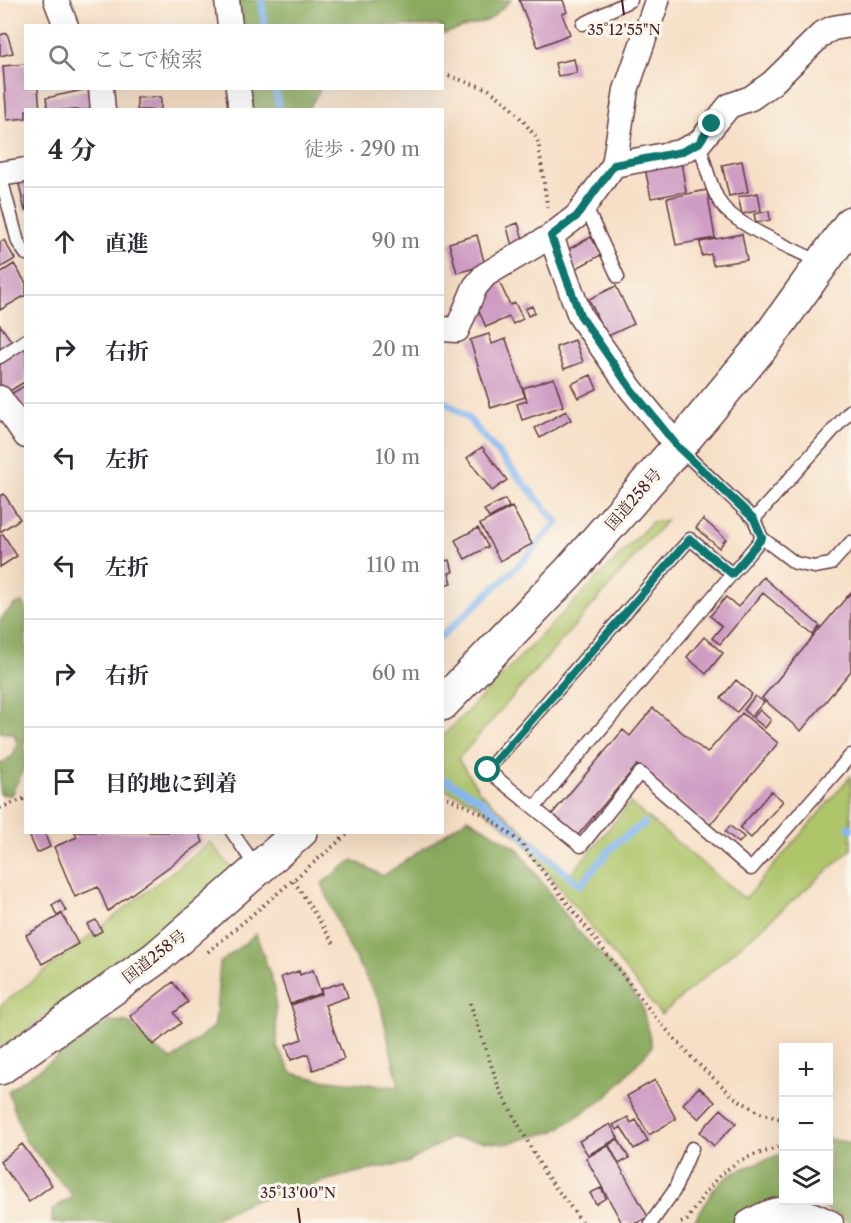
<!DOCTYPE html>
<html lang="ja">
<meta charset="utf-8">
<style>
:root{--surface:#fff;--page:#f7f7f7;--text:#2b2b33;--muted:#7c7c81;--line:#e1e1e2}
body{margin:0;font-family:"Libre Caslon Text","Noto Serif JP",serif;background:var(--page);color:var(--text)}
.controls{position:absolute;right:18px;bottom:18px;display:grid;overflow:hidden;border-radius:0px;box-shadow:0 6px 24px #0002}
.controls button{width:54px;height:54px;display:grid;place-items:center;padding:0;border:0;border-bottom:2px solid var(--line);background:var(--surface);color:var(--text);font:30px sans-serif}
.stop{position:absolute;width:18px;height:18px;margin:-14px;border:4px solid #0f766e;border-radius:50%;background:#fff}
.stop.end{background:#0f766e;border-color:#fff;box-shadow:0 2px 6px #0008}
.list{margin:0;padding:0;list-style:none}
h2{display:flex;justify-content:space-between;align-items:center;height:78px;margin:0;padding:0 24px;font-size:26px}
h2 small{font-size:20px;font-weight:400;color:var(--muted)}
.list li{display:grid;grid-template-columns:39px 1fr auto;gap:18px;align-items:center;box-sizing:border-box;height:108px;padding:0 24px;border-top:2px solid var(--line)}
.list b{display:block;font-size:22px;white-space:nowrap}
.list em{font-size:20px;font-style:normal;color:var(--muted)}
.icon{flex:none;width:33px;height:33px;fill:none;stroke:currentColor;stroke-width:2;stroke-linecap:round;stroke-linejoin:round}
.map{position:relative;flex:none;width:851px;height:1223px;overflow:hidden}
.search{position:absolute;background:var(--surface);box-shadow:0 6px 24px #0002;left:24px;top:24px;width:420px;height:66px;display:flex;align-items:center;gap:15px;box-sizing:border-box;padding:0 21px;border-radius:0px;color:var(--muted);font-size:22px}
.panel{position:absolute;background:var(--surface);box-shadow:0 6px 24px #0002;left:24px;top:108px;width:420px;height:726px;border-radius:0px}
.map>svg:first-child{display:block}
</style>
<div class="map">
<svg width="851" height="1223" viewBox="0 0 851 1223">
<rect width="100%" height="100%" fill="#fbf7ec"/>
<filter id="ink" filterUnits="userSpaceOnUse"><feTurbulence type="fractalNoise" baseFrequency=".0167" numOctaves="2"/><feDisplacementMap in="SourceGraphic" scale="12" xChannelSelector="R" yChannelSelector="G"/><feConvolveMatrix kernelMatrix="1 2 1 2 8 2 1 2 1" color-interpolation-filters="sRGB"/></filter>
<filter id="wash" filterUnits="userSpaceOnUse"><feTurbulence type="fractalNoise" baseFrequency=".008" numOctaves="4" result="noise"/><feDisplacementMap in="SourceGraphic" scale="24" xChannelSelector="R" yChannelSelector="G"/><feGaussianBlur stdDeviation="1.35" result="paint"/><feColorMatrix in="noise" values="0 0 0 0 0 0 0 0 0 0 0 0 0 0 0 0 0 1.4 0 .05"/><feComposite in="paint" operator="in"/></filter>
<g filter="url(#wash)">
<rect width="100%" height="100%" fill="#f6dfc6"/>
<path fill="#aec56a" stroke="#7c724a" stroke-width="1.5" d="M667,520L458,759L480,792L571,874L630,803L745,899L851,776V850L661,1015L522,840L472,801L443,789L442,737L652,522Z
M210,842L234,871L169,927L0,1049V1006Z"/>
<path fill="#8aaa5e" stroke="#6a6444" stroke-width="1.5" d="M237,0H511L489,20L443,34L442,26L240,25Z
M245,89H320L308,110L247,109Z
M22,603L26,606L25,766L11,795L0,794V764L13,756L17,743L14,734L0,732V620L15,604Z
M468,818L517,848L576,929L617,971L642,1006L652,1047L607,1097L555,1131L505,1144L451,1138L407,1163L354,1173L248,1202L206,1223H52V1210L73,1196L25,1140L8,1091L109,1021L128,1022L153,1047L172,1060L215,1025L220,963L256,934L275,989L277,1047L292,1073L318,1079L399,1087L380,1003L343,936L322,883L353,860L383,876Z
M829,1139L851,1143V1223L814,1202L803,1201L828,1200Z
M783,1153V1200L741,1223H693L715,1187L734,1172Z"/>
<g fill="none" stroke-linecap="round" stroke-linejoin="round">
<path stroke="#85b7f2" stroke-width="7" d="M262,0L264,26
M275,88L279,110
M442,400L468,418L557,522L525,559L442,636
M442,778L477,797L580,885L616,843L645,823
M849,827L851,829"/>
</g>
<g id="blocks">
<path fill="#cf9dc4" d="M519,0H563L567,12L562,14L570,34L538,47Z
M7,33L13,53L0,56V35Z
M574,59L577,73L558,76L555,63Z
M26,64V88H38L40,110H26V118L7,120L3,66Z
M88,89L91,110H48L46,98Z
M161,97V110H137V98Z
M681,161L686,192L651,198L645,168Z
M742,161L748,192L729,196L722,165Z
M26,178V211H25L18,180Z
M707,190L715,238L676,245L667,198Z
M758,193L761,210L742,214L738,197Z
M769,211L770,220L756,223L754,214Z
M518,223L525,246L513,250L507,227Z
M742,234L747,260L713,265L711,254L702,256L700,242Z
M477,235L485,265L457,273L449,243Z
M591,237L601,255L575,269L565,251Z
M4,240L15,259L0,268V242Z
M14,264L26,283V295L0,310V273Z
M498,279L510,305L515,303L523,319L513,324L509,317L486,327L475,302L481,287Z
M616,286L634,324L606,337L589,299Z
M532,306L535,313L528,316L525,309Z
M0,325L12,342L0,350Z
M489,334L492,344L506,339L525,397L491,408L470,340Z
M575,340L583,362L564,369L556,347Z
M26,346V381L8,392L0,384V362Z
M591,375L597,389L578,398L571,384Z
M554,378L563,406L522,420L517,404L527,401L523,388Z
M26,385V422L9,395Z
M566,411L571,420L540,438L535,428Z
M482,447L507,480L492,491L467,458Z
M4,494L20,519L0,532V496Z
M505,499L509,507L489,518L484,510Z
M512,507L532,544L500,561L480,524Z
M703,519L726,539L719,548L696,528Z
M478,528L488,547L465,559L455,540Z
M3,534L17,556L0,567V536Z
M442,550L446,561L450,560L453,572L449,573L452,583L442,585Z
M763,577L820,626L813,635L763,593L720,644L712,638L722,626L710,616L726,597L738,607Z
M851,592V671L801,731L762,698Z
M704,637L723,653L706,674L687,657Z
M736,680L752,694L737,712L721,698Z
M755,696L764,702L751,717L744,710Z
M653,708L707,753L742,713L778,743L709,826L637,765L578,835L552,814L623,730L630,736Z
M760,710L771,720L765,728L753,718Z
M771,791L783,801L751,838L740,828Z
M730,826L744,837L739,843L725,832Z
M28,832H44L50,847L37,853Z
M75,832H199L203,842L108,911L98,887L75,897L54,847L77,837Z
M60,900L66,911L57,916L52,905Z
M62,914L78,944L42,964L26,935Z
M96,920L102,931L93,936L87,924Z
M313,970L321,993L290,1004L281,977L299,971L300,975Z
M173,982L188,1002L174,1013L181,1023L153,1045L130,1016Z
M343,982L348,997L325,1005L344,1059L313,1070L308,1054L291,1060L286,1045L302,1039L291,1005L322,994L321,989Z
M655,1080L676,1119L649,1135L627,1096Z
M699,1087L715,1102L699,1119L683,1104Z
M721,1109L736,1123L714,1146L700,1132Z
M628,1117L631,1123L636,1120L648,1141L634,1149L621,1127L617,1130L613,1125Z
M610,1124L618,1138L588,1155L579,1141Z
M618,1139L629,1158L619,1164L609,1145Z
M22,1144L52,1185L29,1202L0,1162Z
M608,1145L648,1217L637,1223H622L586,1158Z
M601,1188L606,1198L596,1204L590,1193Z"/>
</g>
</g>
<g filter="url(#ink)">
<use href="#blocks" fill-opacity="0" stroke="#643c42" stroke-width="1.5"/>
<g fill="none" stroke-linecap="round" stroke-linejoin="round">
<defs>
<path id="service" d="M583,24L631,0
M699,143C705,161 710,188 721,204C737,227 795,249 821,263
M0,174L18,242L26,254
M581,211L589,214L618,277
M0,357L26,340
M679,448L754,519L762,538L795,563L814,567L831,564L851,542
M754,519L851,410
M732,574L690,539L487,770L534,808L732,574L762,538
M534,808L581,846L640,773L751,869L851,755
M232,832L257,868
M651,1223L674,1191L692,1148"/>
<path id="minor" d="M56,0L66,26
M227,0L230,26
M657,1L626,90L614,165L577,216L551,236L580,316L631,389L678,447
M101,88L103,110
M238,88L241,110
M614,165L680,152L699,143L729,106L751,98L772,83L823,33L833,28L851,25
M0,174L26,170
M442,329L457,330L475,287L485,275L551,236
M0,398L26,436
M748,1223C781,1203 798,1206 831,1223"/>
<path id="trunk" d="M442,704L569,572L678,447L767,340L851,223
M0,1068L156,958L300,832"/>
</defs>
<use href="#service" stroke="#643c42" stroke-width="15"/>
<use href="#minor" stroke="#643c42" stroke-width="27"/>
<use href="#trunk" stroke="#643c42" stroke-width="36"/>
<path stroke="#643c42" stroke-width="4" stroke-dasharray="1.5 4.5" stroke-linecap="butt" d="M443,74L488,89L507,103L524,122L538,140L548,211
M442,795L487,816L521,843L656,1018L695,1061L734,1097L760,1113L784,1120
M0,808L26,798
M294,881L334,944
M208,952L350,832
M470,1003L499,1088L545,1174L583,1223
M681,1223L687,1220C705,1192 721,1166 754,1155C766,1150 774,1152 784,1142"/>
<use href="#service" stroke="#fff" stroke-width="12"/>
<use href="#minor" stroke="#fff" stroke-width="24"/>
<use href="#trunk" stroke="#fff" stroke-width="33"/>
</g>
</g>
<g fill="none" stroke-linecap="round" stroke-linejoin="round" filter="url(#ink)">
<path stroke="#0f766e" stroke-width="8" d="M488,770L690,539L732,574L762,538L754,519L678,447L631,389L580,315L551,236L577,216L614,165L681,152L699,143L712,124"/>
</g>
<path fill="none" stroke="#4a1f2b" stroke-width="2" d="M622,0L624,15M298,1208L300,1223"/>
<g text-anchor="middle" stroke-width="6" stroke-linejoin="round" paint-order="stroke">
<g font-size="16" fill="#4a1f2b" stroke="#fbf7ec">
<text transform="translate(633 499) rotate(-49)" y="6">国道258号</text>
<text transform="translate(154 956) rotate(-38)" y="6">国道258号</text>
</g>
</g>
<g font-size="15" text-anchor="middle" fill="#4a1f2b" stroke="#fbf7ec" stroke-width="6" stroke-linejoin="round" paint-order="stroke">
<text x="624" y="35">35°12'55"N</text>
<text x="298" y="1198">35°13'00"N</text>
</g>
</svg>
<div class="controls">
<button>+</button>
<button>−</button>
<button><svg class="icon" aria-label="layers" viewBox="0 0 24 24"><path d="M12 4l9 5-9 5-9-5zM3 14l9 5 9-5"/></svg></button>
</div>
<div class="stop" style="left:488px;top:770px"></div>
<div class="stop end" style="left:712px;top:124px"></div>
<div class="search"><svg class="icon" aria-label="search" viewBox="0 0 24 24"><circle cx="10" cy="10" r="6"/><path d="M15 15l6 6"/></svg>ここで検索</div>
<section class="panel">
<h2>4 分<small>徒歩 · 290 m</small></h2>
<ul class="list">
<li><svg class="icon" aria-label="ahead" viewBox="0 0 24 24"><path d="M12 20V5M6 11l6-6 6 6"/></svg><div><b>直進</b></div><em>90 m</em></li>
<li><svg class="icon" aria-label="right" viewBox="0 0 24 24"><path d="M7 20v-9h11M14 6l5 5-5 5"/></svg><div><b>右折</b></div><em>20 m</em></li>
<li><svg class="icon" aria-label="left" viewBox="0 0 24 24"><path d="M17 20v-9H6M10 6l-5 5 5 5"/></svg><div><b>左折</b></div><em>10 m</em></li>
<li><svg class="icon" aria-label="left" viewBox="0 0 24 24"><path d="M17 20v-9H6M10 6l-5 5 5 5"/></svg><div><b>左折</b></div><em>110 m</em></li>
<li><svg class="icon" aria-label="right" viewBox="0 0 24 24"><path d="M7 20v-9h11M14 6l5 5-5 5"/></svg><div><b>右折</b></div><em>60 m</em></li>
<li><svg class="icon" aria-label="arrive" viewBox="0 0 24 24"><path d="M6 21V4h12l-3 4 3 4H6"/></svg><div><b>目的地に到着</b></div></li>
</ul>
</section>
</div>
